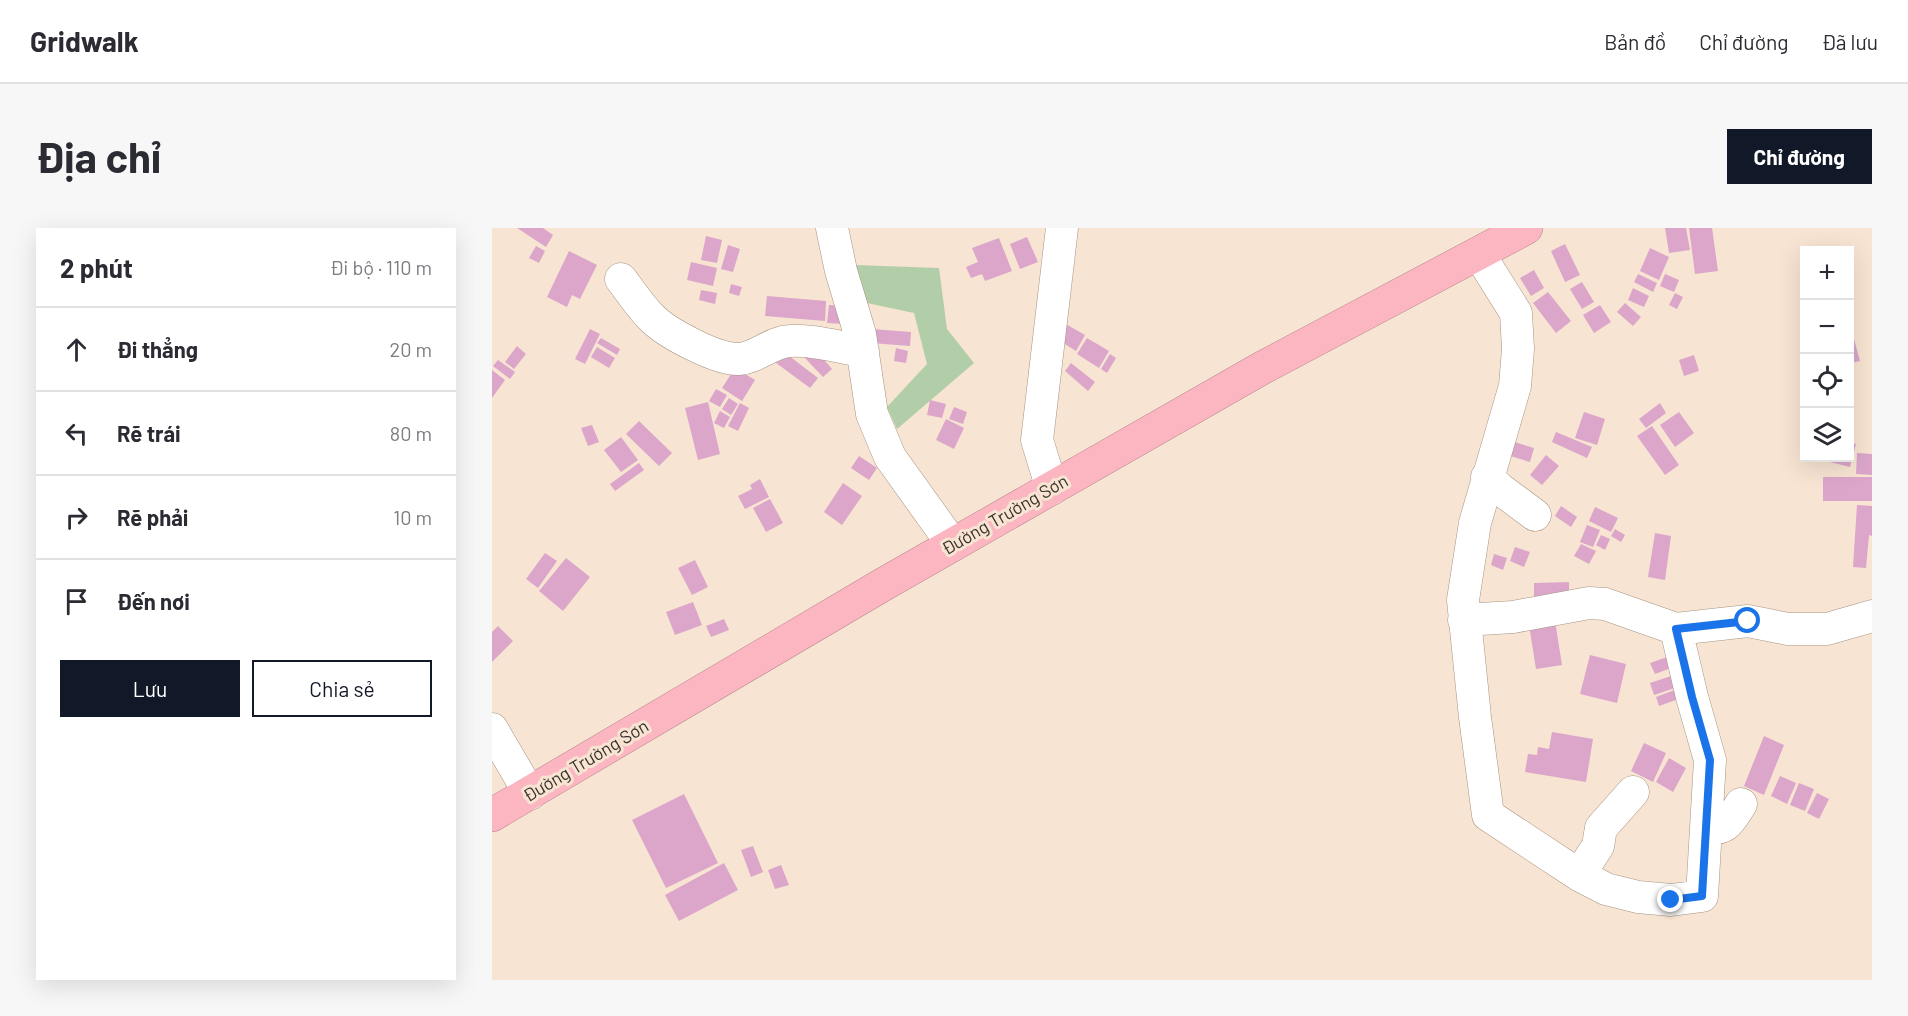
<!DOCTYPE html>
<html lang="vi">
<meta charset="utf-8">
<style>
:root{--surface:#fff;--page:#f7f7f7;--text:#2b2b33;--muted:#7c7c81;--line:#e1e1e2;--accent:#111827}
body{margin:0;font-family:Barlow,sans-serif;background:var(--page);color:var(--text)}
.controls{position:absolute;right:18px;top:18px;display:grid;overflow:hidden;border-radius:0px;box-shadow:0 6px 24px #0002}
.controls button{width:54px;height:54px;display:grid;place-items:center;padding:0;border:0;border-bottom:2px solid var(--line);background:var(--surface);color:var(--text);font:30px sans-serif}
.stop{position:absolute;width:18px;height:18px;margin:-14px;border:4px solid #1a73e8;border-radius:50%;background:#fff}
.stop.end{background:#1a73e8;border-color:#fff;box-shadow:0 2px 6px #0008}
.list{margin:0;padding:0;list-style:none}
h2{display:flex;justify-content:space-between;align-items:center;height:78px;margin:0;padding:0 24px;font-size:26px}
h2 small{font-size:20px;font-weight:400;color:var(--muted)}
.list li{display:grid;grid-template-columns:39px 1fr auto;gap:18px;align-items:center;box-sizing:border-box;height:84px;padding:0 24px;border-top:2px solid var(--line)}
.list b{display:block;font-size:22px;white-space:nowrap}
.list em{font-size:20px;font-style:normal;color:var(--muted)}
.actions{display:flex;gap:12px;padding:18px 24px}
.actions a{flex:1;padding:14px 0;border:2px solid var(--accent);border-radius:0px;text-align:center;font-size:21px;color:var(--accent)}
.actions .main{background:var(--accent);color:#fff}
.icon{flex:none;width:33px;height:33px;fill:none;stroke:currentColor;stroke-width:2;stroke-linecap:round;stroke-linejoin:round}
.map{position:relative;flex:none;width:1380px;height:752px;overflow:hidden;border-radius:0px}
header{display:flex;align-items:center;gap:36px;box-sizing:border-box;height:84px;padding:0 30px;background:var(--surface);border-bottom:2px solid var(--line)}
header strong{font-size:28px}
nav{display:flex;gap:33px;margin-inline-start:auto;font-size:21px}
.intro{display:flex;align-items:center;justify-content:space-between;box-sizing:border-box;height:144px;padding:0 36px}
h1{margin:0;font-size:42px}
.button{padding:15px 27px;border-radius:0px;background:var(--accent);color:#fff;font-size:21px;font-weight:700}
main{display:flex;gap:36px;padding:0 36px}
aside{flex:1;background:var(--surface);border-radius:0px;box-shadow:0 6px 24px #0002}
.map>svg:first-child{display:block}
</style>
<header>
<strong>Gridwalk</strong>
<nav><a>Bản đồ</a><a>Chỉ đường</a><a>Đã lưu</a></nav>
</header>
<div class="intro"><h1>Địa chỉ</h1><a class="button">Chỉ đường</a></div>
<main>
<aside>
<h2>2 phút<small>Đi bộ · 110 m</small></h2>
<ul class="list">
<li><svg class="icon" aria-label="ahead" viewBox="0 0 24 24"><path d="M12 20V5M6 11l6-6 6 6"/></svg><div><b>Đi thẳng</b></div><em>20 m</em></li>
<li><svg class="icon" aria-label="left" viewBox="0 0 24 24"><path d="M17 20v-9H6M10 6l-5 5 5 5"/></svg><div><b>Rẽ trái</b></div><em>80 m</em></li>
<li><svg class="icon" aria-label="right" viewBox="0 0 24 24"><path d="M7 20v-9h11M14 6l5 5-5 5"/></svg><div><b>Rẽ phải</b></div><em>10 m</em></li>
<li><svg class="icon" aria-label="arrive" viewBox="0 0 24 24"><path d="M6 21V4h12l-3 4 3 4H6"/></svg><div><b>Đến nơi</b></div></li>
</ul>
<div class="actions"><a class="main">Lưu</a><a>Chia sẻ</a></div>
</aside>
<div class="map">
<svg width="1380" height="752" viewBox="0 0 1380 752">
<rect width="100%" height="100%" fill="#f8e4d2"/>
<path fill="#b2cea8" d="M364,37L447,40L455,101L482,135L405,201L395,179L435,136L422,85L370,74Z"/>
<path fill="#dba6ca" d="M25,0H51L61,7L54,19Z
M1173,0H1194L1198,22L1177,25Z
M1197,0H1220L1226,43L1203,46Z
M214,8L230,12L225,35L209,32Z
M535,9L546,34L528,41L518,16Z
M507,10L520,43L493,53L490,46L479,50L474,39L486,34L480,20Z
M1073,16L1088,47L1073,54L1059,23Z
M236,17L248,21L241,44L229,41Z
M44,18L53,23L47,35L37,30Z
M1158,20L1177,29L1167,52L1148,43Z
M77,23L105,37L88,71L80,67L75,79L55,69Z
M199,34L225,40L221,58L195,52Z
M1042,42L1052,60L1039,68L1028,50Z
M1146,46L1165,55L1161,64L1142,54Z
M1173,46L1187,52L1182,64L1168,58Z
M1090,54L1102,74L1090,81L1078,61Z
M239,56L250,59L247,68L237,65Z
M1141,60L1157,68L1152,79L1136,72Z
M209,62L225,65L223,76L207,72Z
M1056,64L1079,93L1064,105L1041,75Z
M1183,65L1191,69L1185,81L1177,77Z
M275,68L334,73L333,93L273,88Z
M1133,75L1149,89L1141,98L1125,84Z
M337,77L354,78L353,96L335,95Z
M1108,77L1119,94L1102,105L1091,87Z
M572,95L593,107L584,123L563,110Z
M98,101L108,106L93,136L83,131Z
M380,101L419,104L418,118L379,115Z
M109,110L128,121L125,127L105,115Z
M595,110L617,123L607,140L585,126Z
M1362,111L1368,133L1358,135V113Z
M25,118L34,126L22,141L13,134Z
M284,118L326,150L318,160L276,129Z
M105,119L123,130L117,140L99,129Z
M322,120L340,141L331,149L312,129Z
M404,120L416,123L414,135L402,133Z
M618,126L624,130L615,145L609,141Z
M1202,127L1207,143L1192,148L1187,132Z
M6,132L23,144L18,151L1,138Z
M579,135L603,154L596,163L573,143Z
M243,140L263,152L250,173L230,160Z
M0,142L13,152L0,170Z
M224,161L235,167L228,179L217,173Z
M237,170L246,176L239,187L230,181Z
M438,172L454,176L450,190L435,187Z
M216,174L228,226L206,232L193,180Z
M248,175L257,180L246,203L236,198Z
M1168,175L1174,185L1154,200L1147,191Z
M462,179L475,184L471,196L457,191Z
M228,183L238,189L232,200L222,195Z
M1092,184L1113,191L1105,217L1083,210Z
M1187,184L1202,205L1183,219L1168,197Z
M454,191L472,200L462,221L444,212Z
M147,193L180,225L167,238L134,206Z
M100,197L107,214L96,218L89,200Z
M1160,198L1187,237L1173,247L1145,208Z
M1064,204L1100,219L1095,230L1060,214Z
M129,209L146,232L129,244L112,222Z
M1019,213L1042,220L1038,234L1015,227Z
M1358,214L1364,216L1358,239L1322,230H1358Z
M1365,225L1380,226V247L1364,246Z
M1054,227L1067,238L1050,257L1038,247Z
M367,228L385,240L377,252L359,240Z
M147,235L152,242L123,263L118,256Z
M1331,249H1380V273H1331Z
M268,251L277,269L253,281L246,268L260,261L258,257Z
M351,255L370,268L350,297L332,284Z
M278,271L291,295L274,304L261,280Z
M1365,277L1380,278V308L1377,307L1374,340L1361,339Z
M1069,278L1085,289L1079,299L1063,288Z
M1103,279L1126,290L1119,304L1097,293Z
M1095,297L1108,302L1101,319L1088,314Z
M1123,301L1133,307L1129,314L1119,308Z
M1163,305L1179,308L1173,352L1156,349Z
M1109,307L1118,311L1113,322L1104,317Z
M1089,316L1104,323L1097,336L1082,328Z
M1023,319L1038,324L1032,339L1018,333Z
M53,325L65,333L46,360L34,351Z
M1002,326L1015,330L1011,342L999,337Z
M74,330L98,349L71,383L47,363Z
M203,332L216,359L200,367L186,340Z
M1077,354V374H1042V355Z
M201,374L210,397L183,407L174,384Z
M232,391L237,402L219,409L214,398Z
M1063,393L1070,437L1044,441L1037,397Z
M6,398L21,413L0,434V404Z
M1098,427L1134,436L1125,475L1088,466Z
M1178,428L1182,439L1163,446L1158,435Z
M1182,447L1186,459L1162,467L1158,455Z
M1188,460L1192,469L1167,478L1164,469Z
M1060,504L1101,511L1094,554L1033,544L1036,526L1045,527L1046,519L1057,521Z
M1272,508L1292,517L1272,567L1252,558Z
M1152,515L1174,525L1161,554L1139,543Z
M1177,530L1194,540L1181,564L1164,554Z
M1288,548L1304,555L1295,576L1279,568Z
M1307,555L1322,561L1313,583L1298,577Z
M1325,565L1337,571L1327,591L1315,585Z
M192,566L226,635L174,660L140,592Z
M261,618L271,644L259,649L249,622Z
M232,635L246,662L187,693L173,667Z
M289,637L297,657L283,661L276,642Z"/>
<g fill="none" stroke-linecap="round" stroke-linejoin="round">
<defs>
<path id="minor" d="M340,0L349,43L368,106L380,186L398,229L461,317
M987,26L1024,85L1026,121L1023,158L983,295L971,372L983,489L996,587L1087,647L1114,661L1146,669L1179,672L1210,668L1218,532L1200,469L1184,401L1256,393L1296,401H1335L1380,388
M129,51C139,64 149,80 161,91C175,105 227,133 247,131C265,130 279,114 298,113C318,111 350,120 371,123
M995,249L1008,261L1043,287
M560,261L545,212L570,0
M972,392L1021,389L1097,375L1113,376L1184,401
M0,501L38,566
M1214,602C1237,600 1237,594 1249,576
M1087,647L1106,618L1109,600L1141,564"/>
<path id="highway" d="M0,587L392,356L770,140L1034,0"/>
</defs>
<use href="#minor" stroke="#a69483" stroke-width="33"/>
<use href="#highway" stroke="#b7878d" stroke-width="34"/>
<use href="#minor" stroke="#fff" stroke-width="32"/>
<use href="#highway" stroke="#fbb6c2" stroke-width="33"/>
</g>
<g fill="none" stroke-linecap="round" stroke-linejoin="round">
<path stroke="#1a73e8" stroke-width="8" d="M1179,672L1210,668L1218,532L1200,469L1184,401L1256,393"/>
</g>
<g text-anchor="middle" stroke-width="6" stroke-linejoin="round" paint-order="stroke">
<g font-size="18" fill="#38312a" stroke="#f8e4d2">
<text transform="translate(513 287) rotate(-30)" y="6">Đường Trường Sơn</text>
<text transform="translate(94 533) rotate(-31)" y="6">Đường Trường Sơn</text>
</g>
</g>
</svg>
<div class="controls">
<button>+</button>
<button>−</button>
<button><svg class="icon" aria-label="locate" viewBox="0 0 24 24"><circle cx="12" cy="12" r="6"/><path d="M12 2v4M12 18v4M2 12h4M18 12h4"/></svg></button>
<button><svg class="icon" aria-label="layers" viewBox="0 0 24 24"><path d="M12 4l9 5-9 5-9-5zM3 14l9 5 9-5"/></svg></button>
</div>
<div class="stop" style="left:1256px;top:393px"></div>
<div class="stop end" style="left:1179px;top:672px"></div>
</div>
</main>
